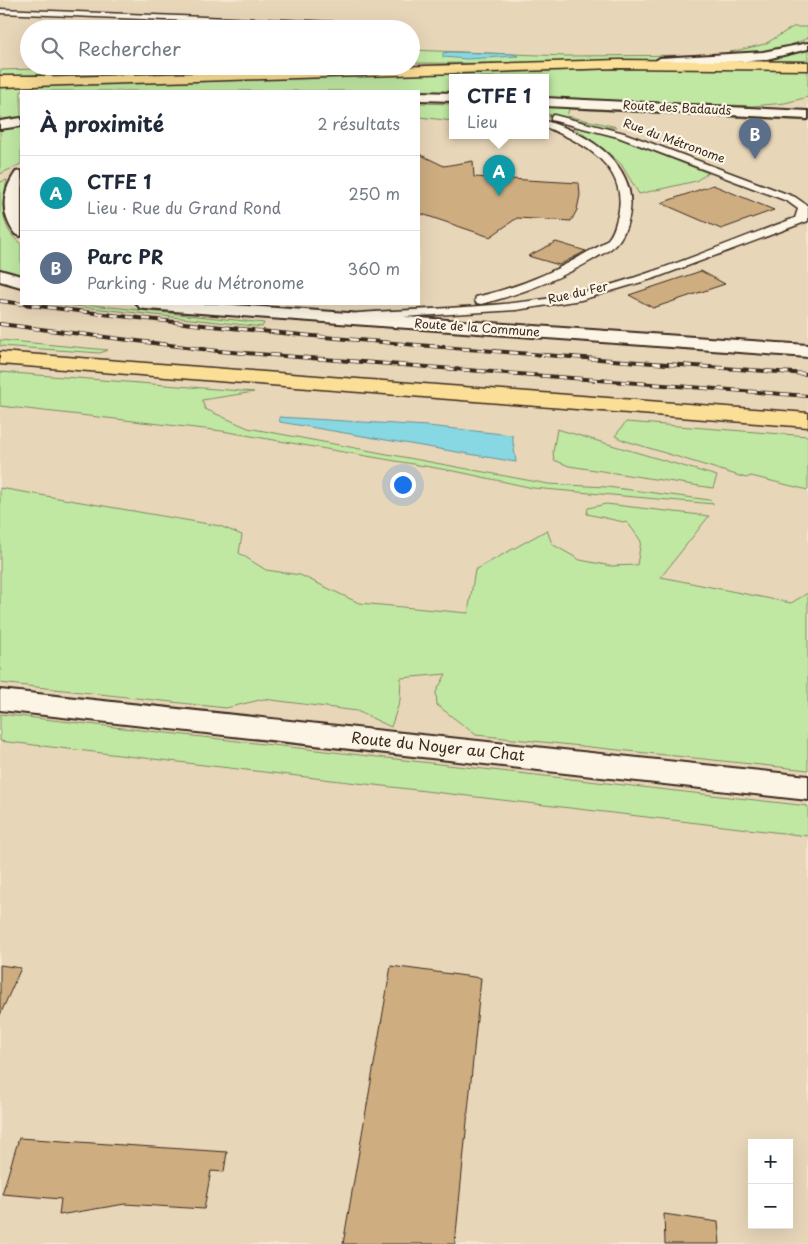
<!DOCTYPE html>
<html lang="fr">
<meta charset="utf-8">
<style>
:root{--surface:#fff;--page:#f6f6f7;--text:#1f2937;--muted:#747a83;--line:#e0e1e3;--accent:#3b2a1e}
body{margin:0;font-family:"Playpen Sans",sans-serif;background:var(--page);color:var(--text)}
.controls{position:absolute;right:15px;bottom:15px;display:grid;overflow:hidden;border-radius:0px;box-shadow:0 5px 20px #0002}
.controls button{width:45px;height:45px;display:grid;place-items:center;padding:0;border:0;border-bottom:1px solid var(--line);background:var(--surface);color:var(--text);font:25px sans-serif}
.you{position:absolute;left:402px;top:484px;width:18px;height:18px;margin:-12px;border:4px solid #fff;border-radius:50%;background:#1a73e8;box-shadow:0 0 0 8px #1a73e833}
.badge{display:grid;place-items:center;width:32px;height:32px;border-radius:50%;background:var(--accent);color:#fff;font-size:16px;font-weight:700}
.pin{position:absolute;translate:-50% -41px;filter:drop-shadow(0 1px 2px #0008)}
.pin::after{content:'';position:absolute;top:26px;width:18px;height:15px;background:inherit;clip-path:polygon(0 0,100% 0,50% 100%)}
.popup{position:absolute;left:449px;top:74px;width:100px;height:65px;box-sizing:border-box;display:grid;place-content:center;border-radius:0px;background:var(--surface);filter:drop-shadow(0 1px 4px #0005);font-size:16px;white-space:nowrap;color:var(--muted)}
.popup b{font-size:19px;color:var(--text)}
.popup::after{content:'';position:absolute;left:50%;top:100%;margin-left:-10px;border:10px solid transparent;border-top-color:var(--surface)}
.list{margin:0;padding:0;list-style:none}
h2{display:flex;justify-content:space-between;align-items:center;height:65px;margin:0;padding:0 20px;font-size:21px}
h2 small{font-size:16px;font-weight:400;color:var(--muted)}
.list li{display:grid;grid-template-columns:32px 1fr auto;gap:15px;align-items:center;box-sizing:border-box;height:75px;padding:0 20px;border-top:1px solid var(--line)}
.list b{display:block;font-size:19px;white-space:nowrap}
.list p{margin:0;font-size:16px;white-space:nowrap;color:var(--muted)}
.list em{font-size:16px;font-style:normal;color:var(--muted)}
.icon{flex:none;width:28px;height:28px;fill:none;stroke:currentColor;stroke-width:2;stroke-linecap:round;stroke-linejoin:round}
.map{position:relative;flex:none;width:808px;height:1244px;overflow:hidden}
.search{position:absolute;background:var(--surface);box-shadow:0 5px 20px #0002;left:20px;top:20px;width:400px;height:55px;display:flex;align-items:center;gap:12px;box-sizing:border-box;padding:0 18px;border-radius:28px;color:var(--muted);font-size:19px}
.panel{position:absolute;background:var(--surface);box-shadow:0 5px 20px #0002;left:20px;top:90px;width:400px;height:215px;border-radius:0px}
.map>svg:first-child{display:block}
</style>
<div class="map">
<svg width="808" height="1244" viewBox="0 0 808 1244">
<rect width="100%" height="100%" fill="#f3e7d1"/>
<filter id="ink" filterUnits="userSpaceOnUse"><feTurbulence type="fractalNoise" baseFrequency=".02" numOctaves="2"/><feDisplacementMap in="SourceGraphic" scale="10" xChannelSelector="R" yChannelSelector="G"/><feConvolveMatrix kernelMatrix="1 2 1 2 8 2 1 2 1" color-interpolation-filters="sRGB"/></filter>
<g filter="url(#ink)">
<path fill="#e8d6b9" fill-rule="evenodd" d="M0,0H808V1244H0ZM29,29H411V66H29ZM453,77H545V135H453ZM21,91H419V304H21ZM752,1143H789V1225H752Z"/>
<path fill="#c0e8a3" stroke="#7e8960" d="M793,27H808V38C750,65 680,60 617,61C550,62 483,64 416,63L411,50L565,56L718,55L765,44Z
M808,50V63H738Z
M147,66L238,67L165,71L0,76V70Z
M691,67L808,68V97L785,103L753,106L545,98V77H453V95L419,94V91H21V118L0,121V86Z
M419,103L453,104V121L419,117Z
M545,104L808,117V121L569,109L567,116L617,127H602L545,114Z
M570,125L618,138L708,173L696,181L639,194L621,164L604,149Z
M21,126V164L0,174V128Z
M7,180C1,206 0,228 21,244V277L0,270V182Z
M57,304H82L264,323L262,327Z
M0,340L108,350L100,353L0,346Z
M0,372L254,392L202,400L205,409L248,428L548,484L607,487L710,500L714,504L533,488L459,472L222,431L0,406Z
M626,422L808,436V490L751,476L746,478L623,440L615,436Z
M557,429L717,476L713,488L569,466L554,460L553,452Z
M0,488L220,526L242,535L239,553L266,570L300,575L359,603L468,613L475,570L547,530L552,544L580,560L611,566L637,565L641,541L628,523L587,514L588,508L606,504L709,516L661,577L791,603L808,593V770L476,735L437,705L436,692L446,674L401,678L400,700L391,727L357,711L264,699L226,708L0,683Z
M0,714L808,806V836L0,741Z"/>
<path fill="#88d8e3" stroke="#699294" d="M449,52L512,54L518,56L467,59L443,57V53Z
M279,417L428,426L512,435L516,462L280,422Z"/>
<path fill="#cead81" stroke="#3b2a1e" d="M419,154L444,166L473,161L474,177L579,183L580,195L577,210L571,221L517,218L490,237L419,213Z
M713,185L774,210L721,229L661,203Z
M556,242L586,251L559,265L528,256Z
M701,271L725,284L653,308L629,295Z
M0,965L21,968L0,1015Z
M391,966L481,978L455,1244H343Z
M19,1138L227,1152L224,1172L211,1171L204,1209L125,1204L59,1215L61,1199L2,1194Z
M664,1214L718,1222L720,1244H665Z"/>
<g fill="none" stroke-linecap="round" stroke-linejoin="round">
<defs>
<path id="street" d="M0,9L335,22L383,29L0,13Z
M554,115L624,133L795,197L808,206V221L655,278L581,300L516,310L354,320L352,317L354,314L359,313C432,308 507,308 579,293C650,277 726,243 795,218L798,209L787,201L618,137L551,120V116Z
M545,121C589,133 640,166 629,217C627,226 623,237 616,244C610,251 601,254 594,259C558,280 521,294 481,304L476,303L475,300L476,297C515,288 551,274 586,253C593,249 602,246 608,239C614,233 616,222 618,215C629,167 583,142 545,127Z"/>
<path id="secondary" d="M808,43V49L763,60L660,66L654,62L660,58L763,52Z
M419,92L453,93V101L419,100Z
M545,98L808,111V119L545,106Z
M21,118V126L0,129V121Z
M21,171V236L15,234C1,214 1,193 16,172Z
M0,270L21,276V287L0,281Z
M137,304H219L808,345V357L146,309L140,308Z
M0,690L808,776V800L0,710Z"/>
<path id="primary" d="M618,60L808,62V70L618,68L0,87V79Z
M0,352L808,413V427L0,364Z"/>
<path id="highway" d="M0,76H51L57,80L51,84H0Z"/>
</defs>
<use href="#street" stroke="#3b2a1e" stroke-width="3"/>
<use href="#secondary" stroke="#3b2a1e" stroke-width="4"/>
<use href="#primary" stroke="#3b2a1e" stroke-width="3"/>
<use href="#highway" stroke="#3b2a1e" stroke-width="3"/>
<use href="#street" fill="#fcf5e5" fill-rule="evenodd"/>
<use href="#secondary" fill="#fcf5e5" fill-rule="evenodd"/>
<use href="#primary" fill="#fbdf96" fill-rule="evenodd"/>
<use href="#highway" fill="#fbdf96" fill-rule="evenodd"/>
<defs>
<path id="rail" d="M0,301C268,337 538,355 808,374
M0,324L218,351L808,396"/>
</defs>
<use href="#rail" stroke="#3b2a1e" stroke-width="4"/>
<use href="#rail" stroke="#fcf5e5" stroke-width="2.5" stroke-dasharray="8" stroke-linecap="butt"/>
</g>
</g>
<g text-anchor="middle" stroke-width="4.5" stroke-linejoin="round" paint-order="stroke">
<g font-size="12" fill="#3b2a1e" stroke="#fcf5e5">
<text transform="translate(677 108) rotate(3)" y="4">Route des Badauds</text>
<text transform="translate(674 141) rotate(20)" y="4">Rue du Métronome</text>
<text transform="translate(578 293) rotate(-13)" y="4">Rue du Fer</text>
<text transform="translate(477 328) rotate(4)" y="4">Route de la Commune</text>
</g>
<g font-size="15" fill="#3b2a1e" stroke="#fcf5e5">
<text transform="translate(438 747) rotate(6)" y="5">Route du Noyer au Chat</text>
</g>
</g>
</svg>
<div class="controls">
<button>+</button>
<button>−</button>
</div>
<div class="you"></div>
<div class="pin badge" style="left:499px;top:196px;background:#0f9aa8">A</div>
<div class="popup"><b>CTFE 1</b>Lieu</div>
<div class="pin badge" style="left:755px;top:159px;background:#5c6f8a">B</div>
<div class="search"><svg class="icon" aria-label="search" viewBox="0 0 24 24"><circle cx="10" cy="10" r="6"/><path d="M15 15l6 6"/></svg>Rechercher</div>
<section class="panel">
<h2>À proximité<small>2 résultats</small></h2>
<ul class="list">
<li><span class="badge" style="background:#0f9aa8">A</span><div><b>CTFE 1</b><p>Lieu · Rue du Grand Rond</p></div><em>250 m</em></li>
<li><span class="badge" style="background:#5c6f8a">B</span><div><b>Parc PR</b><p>Parking · Rue du Métronome</p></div><em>360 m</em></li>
</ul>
</section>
</div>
